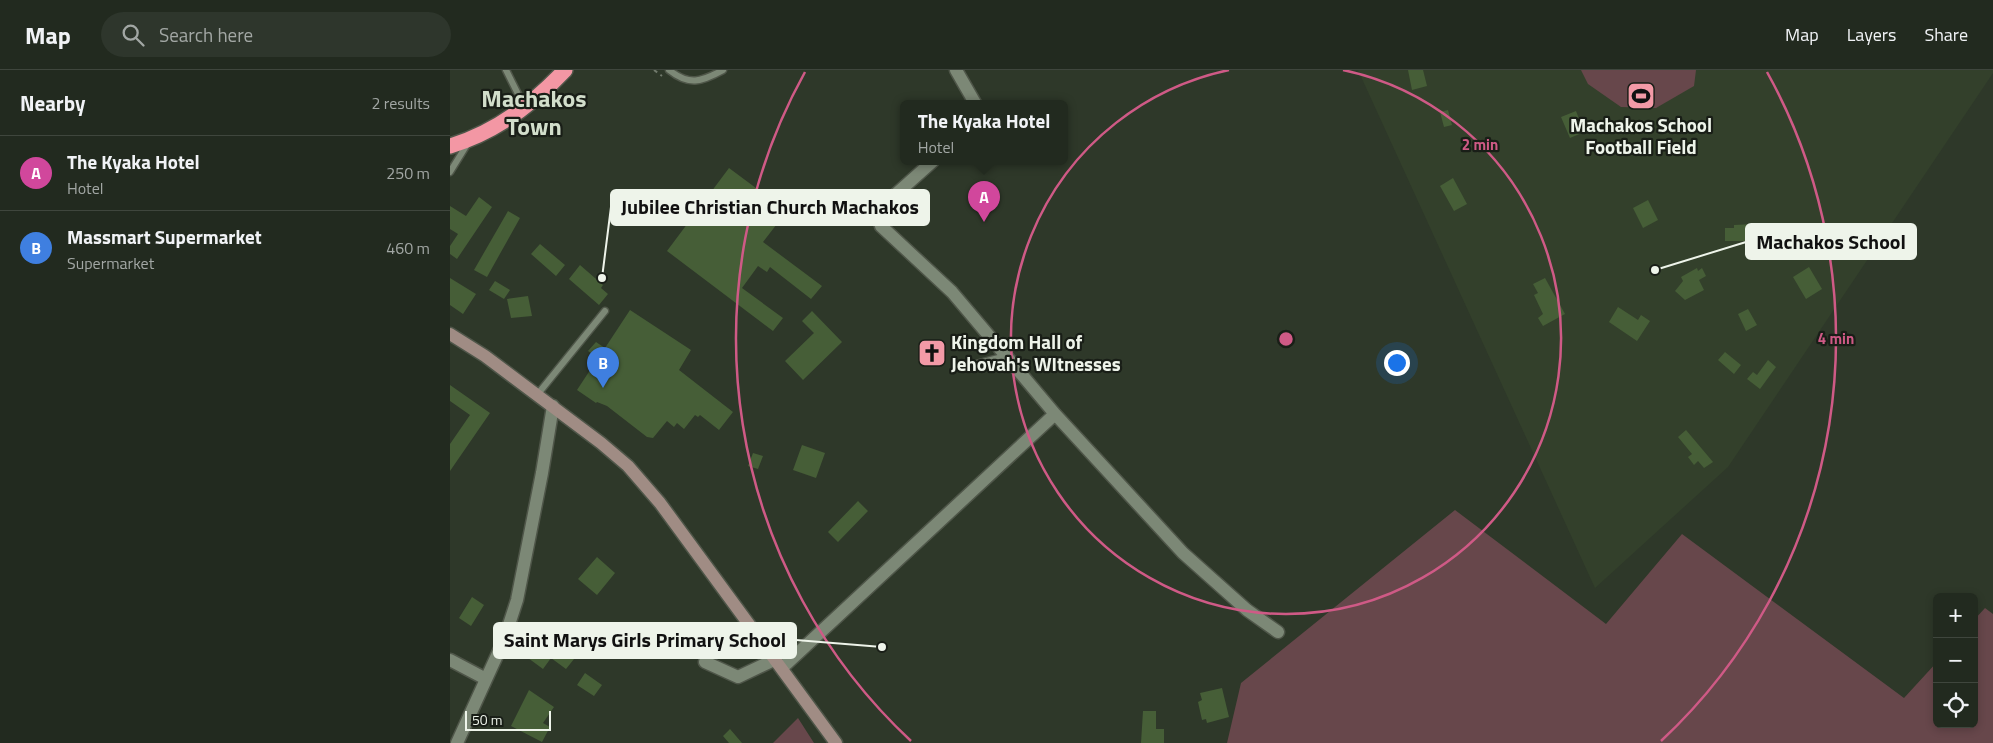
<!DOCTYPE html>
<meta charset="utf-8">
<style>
:root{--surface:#222a1f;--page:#2e362c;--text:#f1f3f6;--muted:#a2a7a4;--line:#3f463d;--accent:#8abfa5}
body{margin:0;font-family:"Titillium Web",sans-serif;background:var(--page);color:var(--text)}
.controls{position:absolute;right:15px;bottom:15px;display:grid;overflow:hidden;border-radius:8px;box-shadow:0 2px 8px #0003}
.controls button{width:45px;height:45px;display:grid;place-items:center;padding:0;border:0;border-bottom:1px solid var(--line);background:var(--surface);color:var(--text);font:25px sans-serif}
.scale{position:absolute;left:15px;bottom:12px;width:86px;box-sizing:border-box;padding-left:5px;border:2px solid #eef4ea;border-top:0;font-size:14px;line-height:18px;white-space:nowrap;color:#eef4ea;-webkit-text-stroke:4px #191e17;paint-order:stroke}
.you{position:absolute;left:946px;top:292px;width:18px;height:18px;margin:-12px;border:4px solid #fff;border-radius:50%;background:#1a73e8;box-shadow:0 0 0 8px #1a73e833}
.badge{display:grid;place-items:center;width:32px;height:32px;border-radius:50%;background:var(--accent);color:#fff;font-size:16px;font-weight:700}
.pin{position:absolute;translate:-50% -41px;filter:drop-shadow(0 1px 2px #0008)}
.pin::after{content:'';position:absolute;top:26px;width:18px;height:15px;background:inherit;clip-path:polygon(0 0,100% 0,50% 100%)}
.popup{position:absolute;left:450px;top:30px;width:168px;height:65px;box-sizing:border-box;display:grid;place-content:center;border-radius:8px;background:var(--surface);filter:drop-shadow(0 1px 4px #0005);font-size:16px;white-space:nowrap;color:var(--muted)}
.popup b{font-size:19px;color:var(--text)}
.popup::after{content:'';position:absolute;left:50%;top:100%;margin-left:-10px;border:10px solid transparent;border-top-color:var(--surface)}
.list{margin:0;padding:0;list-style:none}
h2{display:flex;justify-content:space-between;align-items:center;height:65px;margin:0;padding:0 20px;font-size:21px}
h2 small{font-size:16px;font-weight:400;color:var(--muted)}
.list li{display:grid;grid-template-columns:32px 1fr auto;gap:15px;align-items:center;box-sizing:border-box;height:75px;padding:0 20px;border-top:1px solid var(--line)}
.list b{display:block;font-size:19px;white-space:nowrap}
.list p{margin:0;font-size:16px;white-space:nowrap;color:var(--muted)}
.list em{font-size:16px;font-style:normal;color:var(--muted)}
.icon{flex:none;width:28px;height:28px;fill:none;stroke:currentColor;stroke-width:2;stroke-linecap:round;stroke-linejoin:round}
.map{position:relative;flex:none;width:1543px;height:673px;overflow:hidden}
header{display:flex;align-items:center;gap:30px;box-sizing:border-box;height:70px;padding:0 25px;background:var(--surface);border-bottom:1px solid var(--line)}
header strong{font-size:24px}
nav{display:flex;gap:28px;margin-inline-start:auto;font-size:18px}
.search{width:350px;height:45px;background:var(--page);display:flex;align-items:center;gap:12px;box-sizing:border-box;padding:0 18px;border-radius:28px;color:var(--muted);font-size:19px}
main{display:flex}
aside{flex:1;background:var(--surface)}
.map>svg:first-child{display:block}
</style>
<header>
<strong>Map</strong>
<div class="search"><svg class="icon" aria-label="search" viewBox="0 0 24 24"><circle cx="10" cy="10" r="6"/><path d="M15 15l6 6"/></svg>Search here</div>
<nav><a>Map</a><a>Layers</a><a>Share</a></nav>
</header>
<main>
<aside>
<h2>Nearby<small>2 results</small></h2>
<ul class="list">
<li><span class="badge" style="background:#d1479c">A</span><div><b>The Kyaka Hotel</b><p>Hotel</p></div><em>250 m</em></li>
<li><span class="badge" style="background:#3f7fe0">B</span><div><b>Massmart Supermarket</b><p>Supermarket</p></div><em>460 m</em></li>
</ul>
</aside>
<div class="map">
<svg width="1543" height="673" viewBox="0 0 1543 673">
<rect width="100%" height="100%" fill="#2e3829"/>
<path fill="#33402b" d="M908,0H1543V3L1278,397L1145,518Z"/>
<path fill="#67474b" d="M1131,0H1246L1244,16L1206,38L1171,37L1138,14Z
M1005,440L1156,554L1232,464L1454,628L1487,592V654H1524V550L1535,538L1543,544V673H777L791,613Z
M348,648L364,673H323Z"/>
<path fill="#465e37" d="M958,0H973L977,16L962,20Z
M998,40L1002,55L994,57L990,42Z
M1126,41L1134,62L1120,68L1111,47Z
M279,98L337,141L313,172L372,216L361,229L320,197L317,202L308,196L292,218L333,248L323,261L217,181Z
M1003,108L1017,134L1004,141L990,116Z
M29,127L42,137L7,189L0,184V176L8,164L0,159V136L16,146Z
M1198,130L1208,150L1193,158L1183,138Z
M58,141L70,148L37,207L24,200Z
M1305,154V157H1318V171H1275V158H1284V155Z
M90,174L115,195L106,206L81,184Z
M130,195L153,215L151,218L158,224L149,235L119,209Z
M1359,197L1372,219L1356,229L1343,207Z
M1247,198L1248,201L1252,198L1256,206L1249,210L1254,220L1235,230L1225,221L1233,211L1231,207Z
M0,208L26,224L13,244L0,235Z
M1095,208L1115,244L1093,256L1088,248L1093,244L1084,225L1088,223L1083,214Z
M45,211L60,220L54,229L39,220Z
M78,226L82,246L61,248L57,229Z
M1168,237L1188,250L1191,245L1200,251L1187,271L1159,252Z
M1298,239L1307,255L1296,261L1288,244Z
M180,240L241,280L229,300L283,342L269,360L250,345L248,347L245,345L234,359L227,353L224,357L217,351L203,368L197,367L157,336L147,332L146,333L127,320L148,288L138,281L146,272L155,278Z
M362,241L392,272L353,310L335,291L364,263L352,251Z
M1275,282L1291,295L1284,304L1268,290Z
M1318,290L1326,297L1310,319L1297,309L1303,302L1307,305Z
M0,315L40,343L0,401V374L20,345L0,331Z
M1236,360L1263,392L1254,398L1248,391L1244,395L1238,387L1242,384L1228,367Z
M352,375L375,383L366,408L343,400Z
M303,383L313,386L308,399L298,396Z
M408,431L418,441L388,472L378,462Z
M147,487L165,503L147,525L128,509Z
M22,527L34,535L21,556L9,548Z
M98,561L128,584L116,599L101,588L93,599L78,588Z
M135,603L152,615L144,626L127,615Z
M772,618L779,647L757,653L756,649L752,650L748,632L752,630L750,623Z
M79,620L104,637L93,653L100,657L92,672L61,656Z
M693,641H706V659H714V673H691Z
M280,659L292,673H279L273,666Z"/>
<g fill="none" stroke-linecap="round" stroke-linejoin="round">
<defs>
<path id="lane" d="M56,0L74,36
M219,0C239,16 251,12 273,0
M0,102L18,73
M522,295L556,286
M87,325L155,241"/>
<path id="street" d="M506,0L525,33
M483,91L436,133L429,147L431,156L502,222L605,344L733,483L797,540L828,562
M0,590L36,609
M255,592L288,607L326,589
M333,597L605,344
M7,673L54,570L67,530L92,403L103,336"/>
<path id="secondary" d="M0,264L35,286L151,373L178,396L210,433L386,673"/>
<path id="highway" d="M0,76C44,63 83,34 115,0"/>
</defs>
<use href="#lane" stroke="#4f5649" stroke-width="9"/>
<use href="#street" stroke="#4f5649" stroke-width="15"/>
<use href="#secondary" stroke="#4f5649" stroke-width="15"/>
<use href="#highway" stroke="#4f5649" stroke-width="18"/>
<path stroke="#70796b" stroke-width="2" stroke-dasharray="4 4" stroke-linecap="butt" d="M204,0L212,6"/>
<use href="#lane" stroke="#7c8876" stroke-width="6"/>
<use href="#street" stroke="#7c8876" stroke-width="12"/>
<use href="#secondary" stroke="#a08c84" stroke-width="12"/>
<use href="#highway" stroke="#f397a4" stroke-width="15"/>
</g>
<g fill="none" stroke="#cf5a86" stroke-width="2.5">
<path d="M893 0A275 275 0 1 1 779 0"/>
<path d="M461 671A550 550 0 0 1 355 2M1317 2A550 550 0 0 1 1211 671"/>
</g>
<defs>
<symbol id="stadium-square" viewBox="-11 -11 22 22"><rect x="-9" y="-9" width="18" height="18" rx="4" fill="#f39aa7" stroke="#191e17"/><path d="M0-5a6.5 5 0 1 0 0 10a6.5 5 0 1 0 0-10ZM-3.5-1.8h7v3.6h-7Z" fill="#111"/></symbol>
<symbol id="church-square" viewBox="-11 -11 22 22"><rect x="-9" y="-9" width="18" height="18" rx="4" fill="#f39aa7" stroke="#191e17"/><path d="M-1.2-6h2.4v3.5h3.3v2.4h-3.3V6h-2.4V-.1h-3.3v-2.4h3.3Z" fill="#111"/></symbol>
</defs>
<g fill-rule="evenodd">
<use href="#stadium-square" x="1175" y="10" width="32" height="32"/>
<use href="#church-square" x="466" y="267" width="32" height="32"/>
</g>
<g text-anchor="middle" stroke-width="4.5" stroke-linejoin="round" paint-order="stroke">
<g font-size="19" font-weight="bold" fill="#eef4ea" stroke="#191e17">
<text x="1191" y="62">Machakos School<tspan x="1191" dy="22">Football Field</tspan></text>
<text x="501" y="279" text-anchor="start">Kingdom Hall of<tspan x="501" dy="22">Jehovah's WItnesses</tspan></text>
</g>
<g font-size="24" font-weight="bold" fill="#d2decb" stroke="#191e17">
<text x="84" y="37">Machakos<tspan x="84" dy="28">Town</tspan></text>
</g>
</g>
<circle cx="836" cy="269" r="8" fill="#cf5a86" stroke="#191e17" stroke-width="2.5"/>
<g font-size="15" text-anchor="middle" font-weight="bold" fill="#cf5a86" stroke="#191e17" stroke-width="4.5" stroke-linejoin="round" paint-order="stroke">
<text x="1030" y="80">2 min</text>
<text x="1386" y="274">4 min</text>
</g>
<path fill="none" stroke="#eef4ea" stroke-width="2" d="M152 208L161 137M1205 200L1296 172M432 577L346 570"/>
<g fill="#eef4ea" stroke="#191e17" stroke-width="2">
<circle cx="152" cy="208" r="5"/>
<circle cx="1205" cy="200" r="5"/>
<circle cx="432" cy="577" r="5"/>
</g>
<g fill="#eef4ea" stroke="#eef4ea" stroke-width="2">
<rect x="161" y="120" width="318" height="35" rx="5"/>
<rect x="1296" y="154" width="170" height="35" rx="5"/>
<rect x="44" y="553" width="302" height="35" rx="5"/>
</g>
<g font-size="20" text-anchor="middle" font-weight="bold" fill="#111">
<text x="320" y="144">Jubilee Christian Church Machakos</text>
<text x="1381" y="179">Machakos School</text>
<text x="195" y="577">Saint Marys Girls Primary School</text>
</g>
</svg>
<div class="controls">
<button>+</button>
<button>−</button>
<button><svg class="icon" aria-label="locate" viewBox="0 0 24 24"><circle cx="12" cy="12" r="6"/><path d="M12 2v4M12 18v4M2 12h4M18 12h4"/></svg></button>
</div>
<div class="scale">50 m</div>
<div class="you"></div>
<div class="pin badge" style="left:534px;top:152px;background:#d1479c">A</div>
<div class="popup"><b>The Kyaka Hotel</b>Hotel</div>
<div class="pin badge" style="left:153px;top:318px;background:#3f7fe0">B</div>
</div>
</main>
